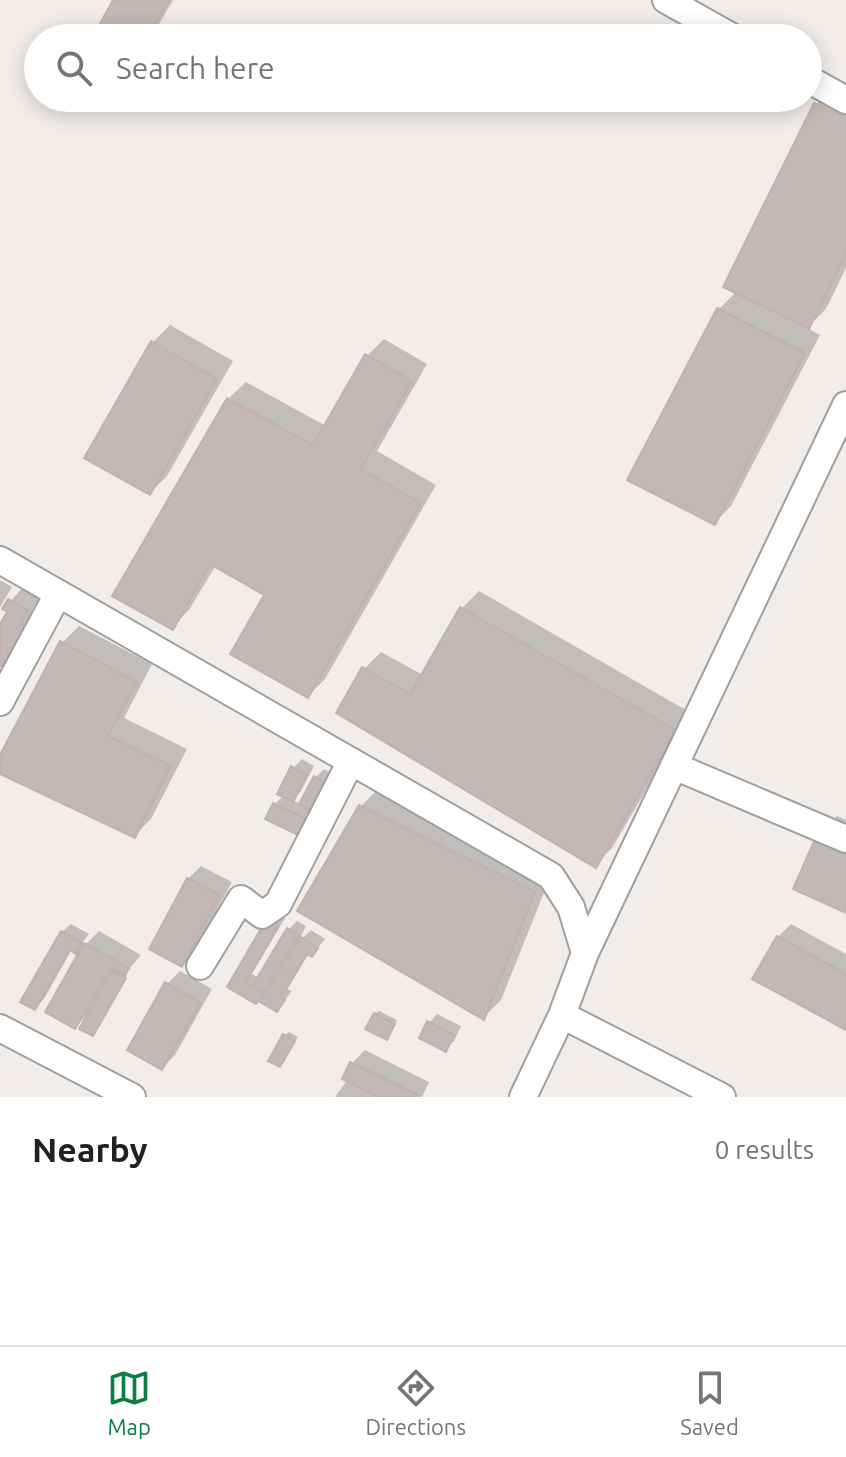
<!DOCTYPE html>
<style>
:root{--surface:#fff;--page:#f2f2f2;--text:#202124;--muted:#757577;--line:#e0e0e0;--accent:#0b8043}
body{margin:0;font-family:Ubuntu,sans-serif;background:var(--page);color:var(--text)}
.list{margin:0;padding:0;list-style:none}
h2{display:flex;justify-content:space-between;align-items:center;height:104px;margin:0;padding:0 32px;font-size:34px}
h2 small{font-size:26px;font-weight:400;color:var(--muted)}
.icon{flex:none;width:44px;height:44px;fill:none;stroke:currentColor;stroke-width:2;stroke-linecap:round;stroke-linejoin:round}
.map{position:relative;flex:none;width:846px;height:1097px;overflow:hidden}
.search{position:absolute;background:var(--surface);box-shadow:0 4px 20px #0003;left:24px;right:24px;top:24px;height:88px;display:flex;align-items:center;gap:20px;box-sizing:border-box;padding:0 28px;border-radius:44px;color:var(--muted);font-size:30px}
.sheet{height:248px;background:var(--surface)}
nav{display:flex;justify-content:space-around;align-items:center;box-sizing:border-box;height:112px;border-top:2px solid var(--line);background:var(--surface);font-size:22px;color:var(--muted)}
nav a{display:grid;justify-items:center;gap:4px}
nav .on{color:var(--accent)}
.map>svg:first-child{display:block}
</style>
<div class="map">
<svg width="846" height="1097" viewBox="0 0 846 1097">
<rect width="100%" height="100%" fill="#f2ede9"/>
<path fill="#0003" d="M116,0H173L151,38H94Z
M833,87L846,93V268L826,309L807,328L820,335L731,506L714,523L630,480L719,309L737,291L816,104Z
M170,325L233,361L167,476L150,493L153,342Z
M384,339L427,364L377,451L436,485L325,679L308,696L267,594L216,565L189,610L172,627L228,399L246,382L326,426L367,356Z
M0,580L12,587L0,607Z
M23,587L40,597L32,610L37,613L15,651L0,665V628L10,611L5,608Z
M479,591L691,713L612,848L595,865L364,669L381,652L423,675L462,608Z
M79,626L152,664L124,718L187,749L151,819L134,836L0,772V759L62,643Z
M302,759L314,766L301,791L292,800L301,804L316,777L324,769L336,776L308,825L268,818L275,804L284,795L293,768Z
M378,789L551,875L501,1000L484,1017L361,806Z
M837,816L846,820V911L820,833Z
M201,866L232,882L195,951L182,964L188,879Z
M276,913L285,918L252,974L259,978L289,929L297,921L306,926L297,944L311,930L325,939L312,955L309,953L287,989L292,991L277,1010L270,988L256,1002L229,986Z
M71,924L89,934L76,951L72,949L44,999L35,1008L62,932Z
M791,924L846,954V1028L778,937Z
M99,931L141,955L130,968L132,970L129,969L96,1027H99L92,1034L89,1013L75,1027L48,1012L86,944Z
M180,971L212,989L175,1055L162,1068L167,984Z
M379,1011L397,1020L390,1034L375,1014Z
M437,1014L461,1026L454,1041L445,1049L429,1023Z
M289,1032L298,1037L280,1065L285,1035Z
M365,1050L429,1082L422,1097H335L348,1079L344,1078L352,1063Z"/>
<path fill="#c2b8b5" stroke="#c3b1ac" stroke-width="2" d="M113,0H169L147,38H92Z
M814,103L846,118V254L809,329L723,287Z
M717,308L805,353L715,525L627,480Z
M151,341L217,379L150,495L84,458Z
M365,354L412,381L361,469L421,503L308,698L230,654L264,595L210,564L173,630L112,596L227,398L313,445Z
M8,599L28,610L21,624L26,626L2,667L0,665V624L7,612L2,609Z
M460,607L676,730L596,868L336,713L362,667L410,694Z
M60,641L137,682L108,736L171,766L135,838L0,774V755Z
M291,766L307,775L293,802L277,794Z
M314,776L329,785L314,812L299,804Z
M273,803L308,820L300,836L265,819Z
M359,805L535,892L484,1020L297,911Z
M818,832L846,845V913L793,889Z
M187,878L220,895L182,967L149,949Z
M266,920L278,927L245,983L263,993L256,1004L227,987Z
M287,928L299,935L264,991L253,985Z
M61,931L82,943L76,954L70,950L35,1010L20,1002Z
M777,936L846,974V1030L752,979Z
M301,937L318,948L312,957L307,954L281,998L285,1000L277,1012L260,1002Z
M84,943L129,968L125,976L111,968L75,1029L45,1012Z
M112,971L126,978L93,1036L79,1029Z
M165,982L201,1003L162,1070L127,1050Z
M374,1013L395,1024L387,1040L365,1029Z
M427,1021L454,1035L446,1052L419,1038Z
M283,1034L295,1041L280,1067L268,1061Z
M350,1062L418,1095L417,1097H379L342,1079Z"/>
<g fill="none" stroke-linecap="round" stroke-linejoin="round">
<defs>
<path id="street" d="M666,0L734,38
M808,79L846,100
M0,560L551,876L571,907L585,953L562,1015L523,1097
M0,702L58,594
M674,766L846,839
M585,953L846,405
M200,966L241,899L262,915L278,904L351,761
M562,1015L722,1097
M0,1028L132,1097"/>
</defs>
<use href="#street" stroke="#9f9f9f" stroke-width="30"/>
<use href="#street" stroke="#fff" stroke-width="26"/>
</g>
</svg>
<div class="search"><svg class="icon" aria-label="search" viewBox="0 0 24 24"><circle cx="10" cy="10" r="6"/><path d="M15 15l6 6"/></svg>Search here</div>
</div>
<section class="sheet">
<h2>Nearby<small>0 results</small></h2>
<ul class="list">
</ul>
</section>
<nav>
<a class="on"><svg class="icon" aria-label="map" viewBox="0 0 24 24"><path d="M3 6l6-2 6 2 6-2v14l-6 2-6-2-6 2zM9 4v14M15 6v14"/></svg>Map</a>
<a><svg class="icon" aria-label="directions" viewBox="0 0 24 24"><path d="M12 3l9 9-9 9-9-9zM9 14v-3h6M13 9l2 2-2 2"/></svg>Directions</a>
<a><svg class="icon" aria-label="saved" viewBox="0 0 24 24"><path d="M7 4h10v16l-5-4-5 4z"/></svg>Saved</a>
</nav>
